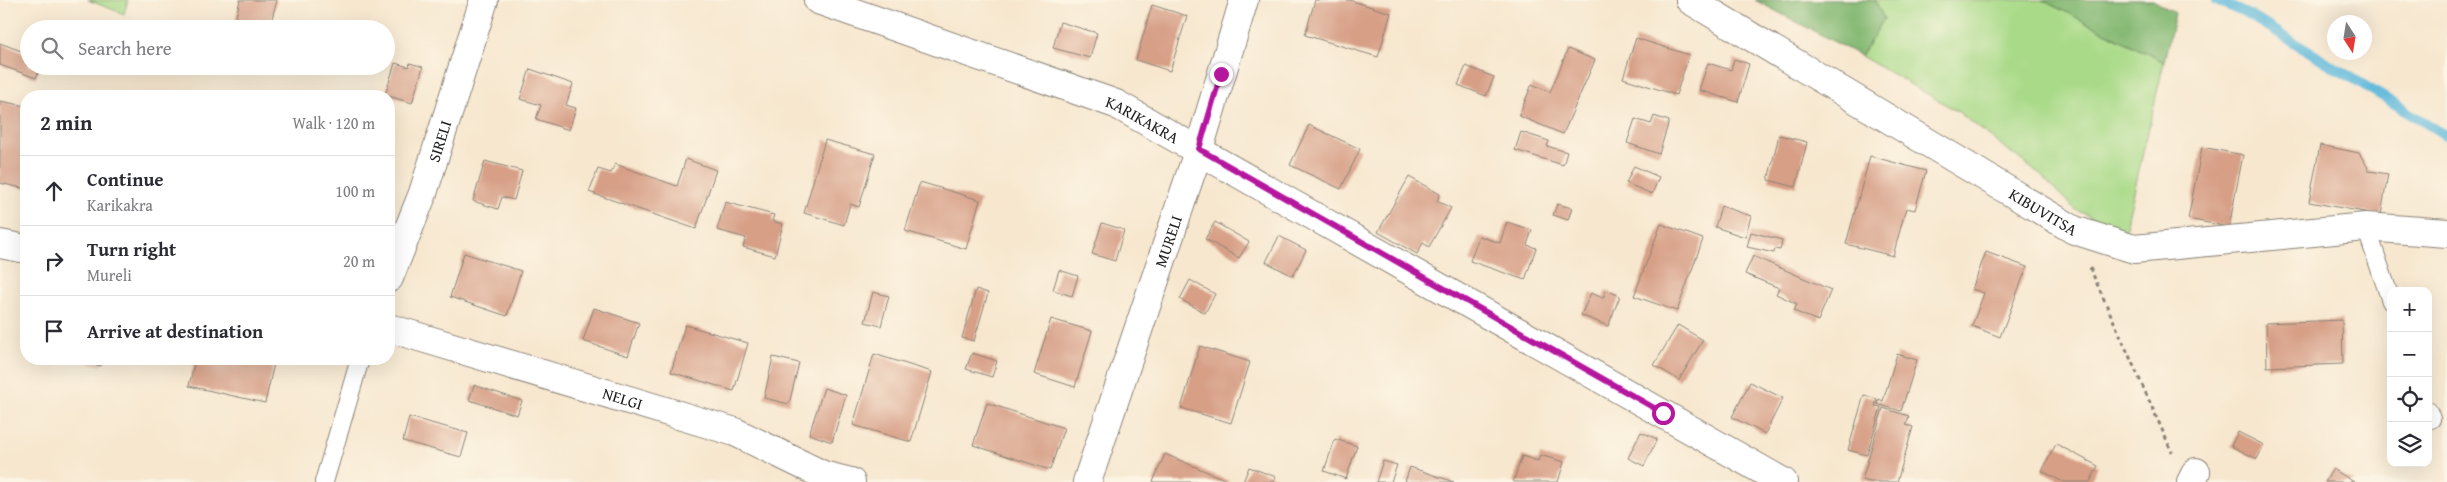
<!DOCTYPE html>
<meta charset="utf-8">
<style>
:root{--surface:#fff;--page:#f2f2f3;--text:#2b2b33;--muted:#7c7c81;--line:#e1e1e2}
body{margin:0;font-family:"Gentium Book Plus",serif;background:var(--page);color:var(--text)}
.controls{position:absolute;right:15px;bottom:15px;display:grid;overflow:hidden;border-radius:10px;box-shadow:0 5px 20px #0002}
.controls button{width:45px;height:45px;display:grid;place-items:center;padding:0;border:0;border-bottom:1px solid var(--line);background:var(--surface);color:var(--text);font:25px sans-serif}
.compass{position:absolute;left:2327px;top:15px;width:45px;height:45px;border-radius:50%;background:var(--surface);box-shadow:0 5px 20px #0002;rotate:168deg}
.stop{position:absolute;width:15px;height:15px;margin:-11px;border:4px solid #b5179e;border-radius:50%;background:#fff}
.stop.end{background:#b5179e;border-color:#fff;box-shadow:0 1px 5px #0008}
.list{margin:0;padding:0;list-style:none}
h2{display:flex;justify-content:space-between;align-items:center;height:65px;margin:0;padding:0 20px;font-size:21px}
h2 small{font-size:16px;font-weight:400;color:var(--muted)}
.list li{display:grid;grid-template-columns:32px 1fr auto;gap:15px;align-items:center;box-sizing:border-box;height:70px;padding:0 20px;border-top:1px solid var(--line)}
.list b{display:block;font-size:19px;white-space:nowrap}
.list p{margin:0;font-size:16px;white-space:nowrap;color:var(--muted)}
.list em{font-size:16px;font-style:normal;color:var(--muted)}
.icon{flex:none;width:28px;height:28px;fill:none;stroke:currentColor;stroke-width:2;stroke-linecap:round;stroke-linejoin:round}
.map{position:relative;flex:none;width:2447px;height:482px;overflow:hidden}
.search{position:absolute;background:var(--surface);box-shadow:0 5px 20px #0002;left:20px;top:20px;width:375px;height:55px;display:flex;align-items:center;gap:12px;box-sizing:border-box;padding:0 18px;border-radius:28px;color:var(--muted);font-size:19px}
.panel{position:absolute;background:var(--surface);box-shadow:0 5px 20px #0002;left:20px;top:90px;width:375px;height:275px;border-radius:20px}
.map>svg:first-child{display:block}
</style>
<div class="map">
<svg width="2447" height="482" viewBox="0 0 2447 482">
<rect width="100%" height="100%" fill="#fcf5e5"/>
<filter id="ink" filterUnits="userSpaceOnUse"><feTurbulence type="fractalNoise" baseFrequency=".02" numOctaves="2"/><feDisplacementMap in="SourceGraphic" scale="10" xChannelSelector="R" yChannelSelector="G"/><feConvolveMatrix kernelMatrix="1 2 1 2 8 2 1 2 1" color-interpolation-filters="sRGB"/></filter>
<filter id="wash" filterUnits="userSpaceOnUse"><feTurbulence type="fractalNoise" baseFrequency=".0096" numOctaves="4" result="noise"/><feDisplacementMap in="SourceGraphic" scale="20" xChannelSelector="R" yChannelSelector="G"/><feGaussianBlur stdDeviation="1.12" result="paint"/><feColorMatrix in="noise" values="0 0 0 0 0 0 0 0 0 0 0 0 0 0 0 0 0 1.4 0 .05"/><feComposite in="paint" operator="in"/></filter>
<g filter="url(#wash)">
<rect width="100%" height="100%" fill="#f7e7cf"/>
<path fill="#a9da88" stroke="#627b52" d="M88,0H128L124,14Z
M1875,0H2042L2164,62L2125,231L2076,210L2039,174L1957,111L1861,56L1884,19Z"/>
<path fill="#86ba74" stroke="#516b48" d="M1755,0H1875L1884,19L1861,56Z
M2042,0H2153L2175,13L2164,62Z"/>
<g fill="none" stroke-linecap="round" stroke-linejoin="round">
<path stroke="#5fb9dc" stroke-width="10" d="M2216,0L2251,16L2447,136"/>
</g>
<g id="blocks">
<path fill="#d79f86" d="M240,0H277L269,29H233Z
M1315,0H1349L1391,13L1378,57L1305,35Z
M1152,5L1187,16L1170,71L1136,60Z
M1060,22L1097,33L1090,58L1053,48Z
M1636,38L1689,55L1676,95L1623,78Z
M0,43L29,54V66H41L36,78L0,65Z
M1568,49L1595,60L1563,134L1519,116L1532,84L1550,92Z
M1734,59L1749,64L1738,102L1699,90L1708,63L1731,70Z
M395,63L409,67L410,63L423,67L412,103L385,95Z
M1466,66L1494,77L1486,96L1458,85Z
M530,69L573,84L566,105L576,108L569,130L536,119L541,105L520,99Z
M0,101L26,106V189L0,183Z
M1654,116L1669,121L1659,154L1627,143L1635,119L1651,124Z
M1309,125L1360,149L1341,189L1290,165Z
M1521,132L1549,141L1547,146L1567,152L1563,165L1515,150Z
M1779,135L1807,142L1796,187L1768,180Z
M825,140L875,154L859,207L850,204L844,225L804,213Z
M2320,145L2359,153L2370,171L2388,174L2381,215L2309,202Z
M2202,147L2243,155L2229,227L2188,219Z
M1870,156L1926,171L1915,210L1906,208L1893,256L1846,244Z
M686,159L716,170L696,229L589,192L598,169L611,173L615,164L677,186Z
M485,161L522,171L514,200L502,197L498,209L473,201Z
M1634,166L1659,177L1652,194L1626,183Z
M1409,177L1440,194L1437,201L1451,208L1429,247L1423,243L1417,254L1378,232Z
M920,182L980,200L966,249L905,231Z
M725,202L774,215L772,221L783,224L775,256L743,247L746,238L717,230Z
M1557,204L1572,208L1568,220L1553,215Z
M1721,206L1751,216L1745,237L1715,227Z
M1215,222L1249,242L1239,258L1205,239Z
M1507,222L1532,230L1527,245L1536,248L1525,280L1470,261L1479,236L1500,243Z
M1102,223L1124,230L1115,261L1092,254Z
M1661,224L1703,239L1677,311L1634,296Z
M1751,232L1782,240L1780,250L1775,249L1774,253L1747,247Z
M1279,236L1306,250L1293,276L1266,262Z
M1986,252L2027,267L2000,337L1972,326L1984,293L1972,289Z
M464,253L521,271L507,316L450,297Z
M1753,256L1831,290L1818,321L1794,311L1797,304L1776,294L1779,288L1745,274Z
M1059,270L1078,276L1072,296L1053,290Z
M1190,280L1215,294L1205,313L1180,299Z
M976,289L988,293L974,341L962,338Z
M1606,290L1620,296L1608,326L1581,315L1591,293L1603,298Z
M873,292L889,296L881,326L865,322Z
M594,308L639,323L628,356L583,341Z
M1051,319L1092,331L1075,387L1034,374Z
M2342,320L2343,364L2267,367L2266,323Z
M685,325L748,343L734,391L671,372Z
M1678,325L1703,340L1679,380L1654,365Z
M1200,346L1250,362L1231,423L1181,408Z
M972,353L997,361L992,377L966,369Z
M874,354L932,372L911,442L853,425Z
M1897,354L1917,360L1901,411L1877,404L1879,399L1883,401Z
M773,357L799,363L789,404L764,398Z
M71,359H103L101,366Z
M195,359H275L265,403L189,386Z
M1750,382L1783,398L1765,434L1732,417Z
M474,385L522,401L517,415L469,400Z
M824,388L846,395L832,442L809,434Z
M1864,395L1877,399L1875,406L1881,407L1867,455L1848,450Z
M987,403L1064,428L1050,470L973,445Z
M1883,408L1909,416L1906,425L1913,427L1897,482H1870L1862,480Z
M409,417L468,433L461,457L403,441Z
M1641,432L1657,439L1644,466L1628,458Z
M2238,432L2264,445L2257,459L2231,446Z
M1335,439L1357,446L1346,479L1324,471Z
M2056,444L2098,466L2090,482H2063L2042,471Z
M1165,454L1231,482H1153Z
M1540,455L1564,462L1558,482H1513L1522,456L1538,461Z
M1383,461L1397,465L1391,482H1376Z
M1249,467L1276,477L1274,482H1243Z
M1410,467L1454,482H1405Z
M2333,469L2354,482H2325Z"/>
</g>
</g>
<g filter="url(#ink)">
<use href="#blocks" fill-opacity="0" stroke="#8a8276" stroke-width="1"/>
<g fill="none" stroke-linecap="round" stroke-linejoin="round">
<defs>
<path id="service" d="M2366,227L2391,301
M2428,411L2431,419
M324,482L360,359"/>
<g id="minor">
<path id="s1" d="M818,0L1116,104L1783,482"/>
<path id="s2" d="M1690,0L2074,230L2134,249L2366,227L2447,233"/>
<path d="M0,244L26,249"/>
<path id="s3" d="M389,278L423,193L484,0"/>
<path id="s4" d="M389,328L735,432L823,475L851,482"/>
<path id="s5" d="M1087,482L1199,149L1244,0"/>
<path d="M2191,482L2196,472"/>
</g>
</defs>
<use href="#service" stroke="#8a8276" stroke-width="20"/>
<use href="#minor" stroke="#8a8276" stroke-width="30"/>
<path stroke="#8a8276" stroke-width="3" stroke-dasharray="4 4" stroke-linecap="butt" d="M2090,268L2172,452"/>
<use href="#service" stroke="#fff" stroke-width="18"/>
<use href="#minor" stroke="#fff" stroke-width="28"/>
</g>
</g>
<g fill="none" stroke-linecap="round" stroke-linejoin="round" filter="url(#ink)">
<path stroke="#b5179e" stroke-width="6" d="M1221,74L1199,149L1663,413"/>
</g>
<g text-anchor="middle" stroke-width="5" stroke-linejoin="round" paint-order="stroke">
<g font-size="16" fill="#1c1c1c" stroke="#fcf5e5">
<text dy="6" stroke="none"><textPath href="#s1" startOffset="346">KARIKAKRA</textPath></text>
<text dy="6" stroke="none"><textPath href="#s3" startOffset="146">SIRELI</textPath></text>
<text dy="6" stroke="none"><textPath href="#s2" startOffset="412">KIBUVITSA</textPath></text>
<text dy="6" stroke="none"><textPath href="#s5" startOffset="254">MURELI</textPath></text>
<text dy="6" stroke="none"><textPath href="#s4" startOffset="244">NELGI</textPath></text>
</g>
</g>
</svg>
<div class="controls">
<button>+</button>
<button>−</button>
<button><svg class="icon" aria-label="locate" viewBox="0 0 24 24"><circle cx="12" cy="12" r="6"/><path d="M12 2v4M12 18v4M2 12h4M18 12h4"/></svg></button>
<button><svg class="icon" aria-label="layers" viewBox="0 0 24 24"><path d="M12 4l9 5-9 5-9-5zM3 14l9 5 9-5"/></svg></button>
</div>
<svg class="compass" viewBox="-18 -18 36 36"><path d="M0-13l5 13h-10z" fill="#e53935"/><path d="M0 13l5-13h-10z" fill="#7c7c81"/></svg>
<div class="stop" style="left:1663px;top:413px"></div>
<div class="stop end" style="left:1221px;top:74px"></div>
<div class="search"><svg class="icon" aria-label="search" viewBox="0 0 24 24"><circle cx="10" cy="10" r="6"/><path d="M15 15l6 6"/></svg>Search here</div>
<section class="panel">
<h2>2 min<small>Walk · 120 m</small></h2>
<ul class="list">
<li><svg class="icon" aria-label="ahead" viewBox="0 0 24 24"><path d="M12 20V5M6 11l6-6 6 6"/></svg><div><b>Continue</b><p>Karikakra</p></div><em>100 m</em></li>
<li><svg class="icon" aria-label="right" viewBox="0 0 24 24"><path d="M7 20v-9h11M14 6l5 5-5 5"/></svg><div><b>Turn right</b><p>Mureli</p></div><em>20 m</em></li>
<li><svg class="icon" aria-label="arrive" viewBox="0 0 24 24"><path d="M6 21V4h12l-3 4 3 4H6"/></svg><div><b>Arrive at destination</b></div></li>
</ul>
</section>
</div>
